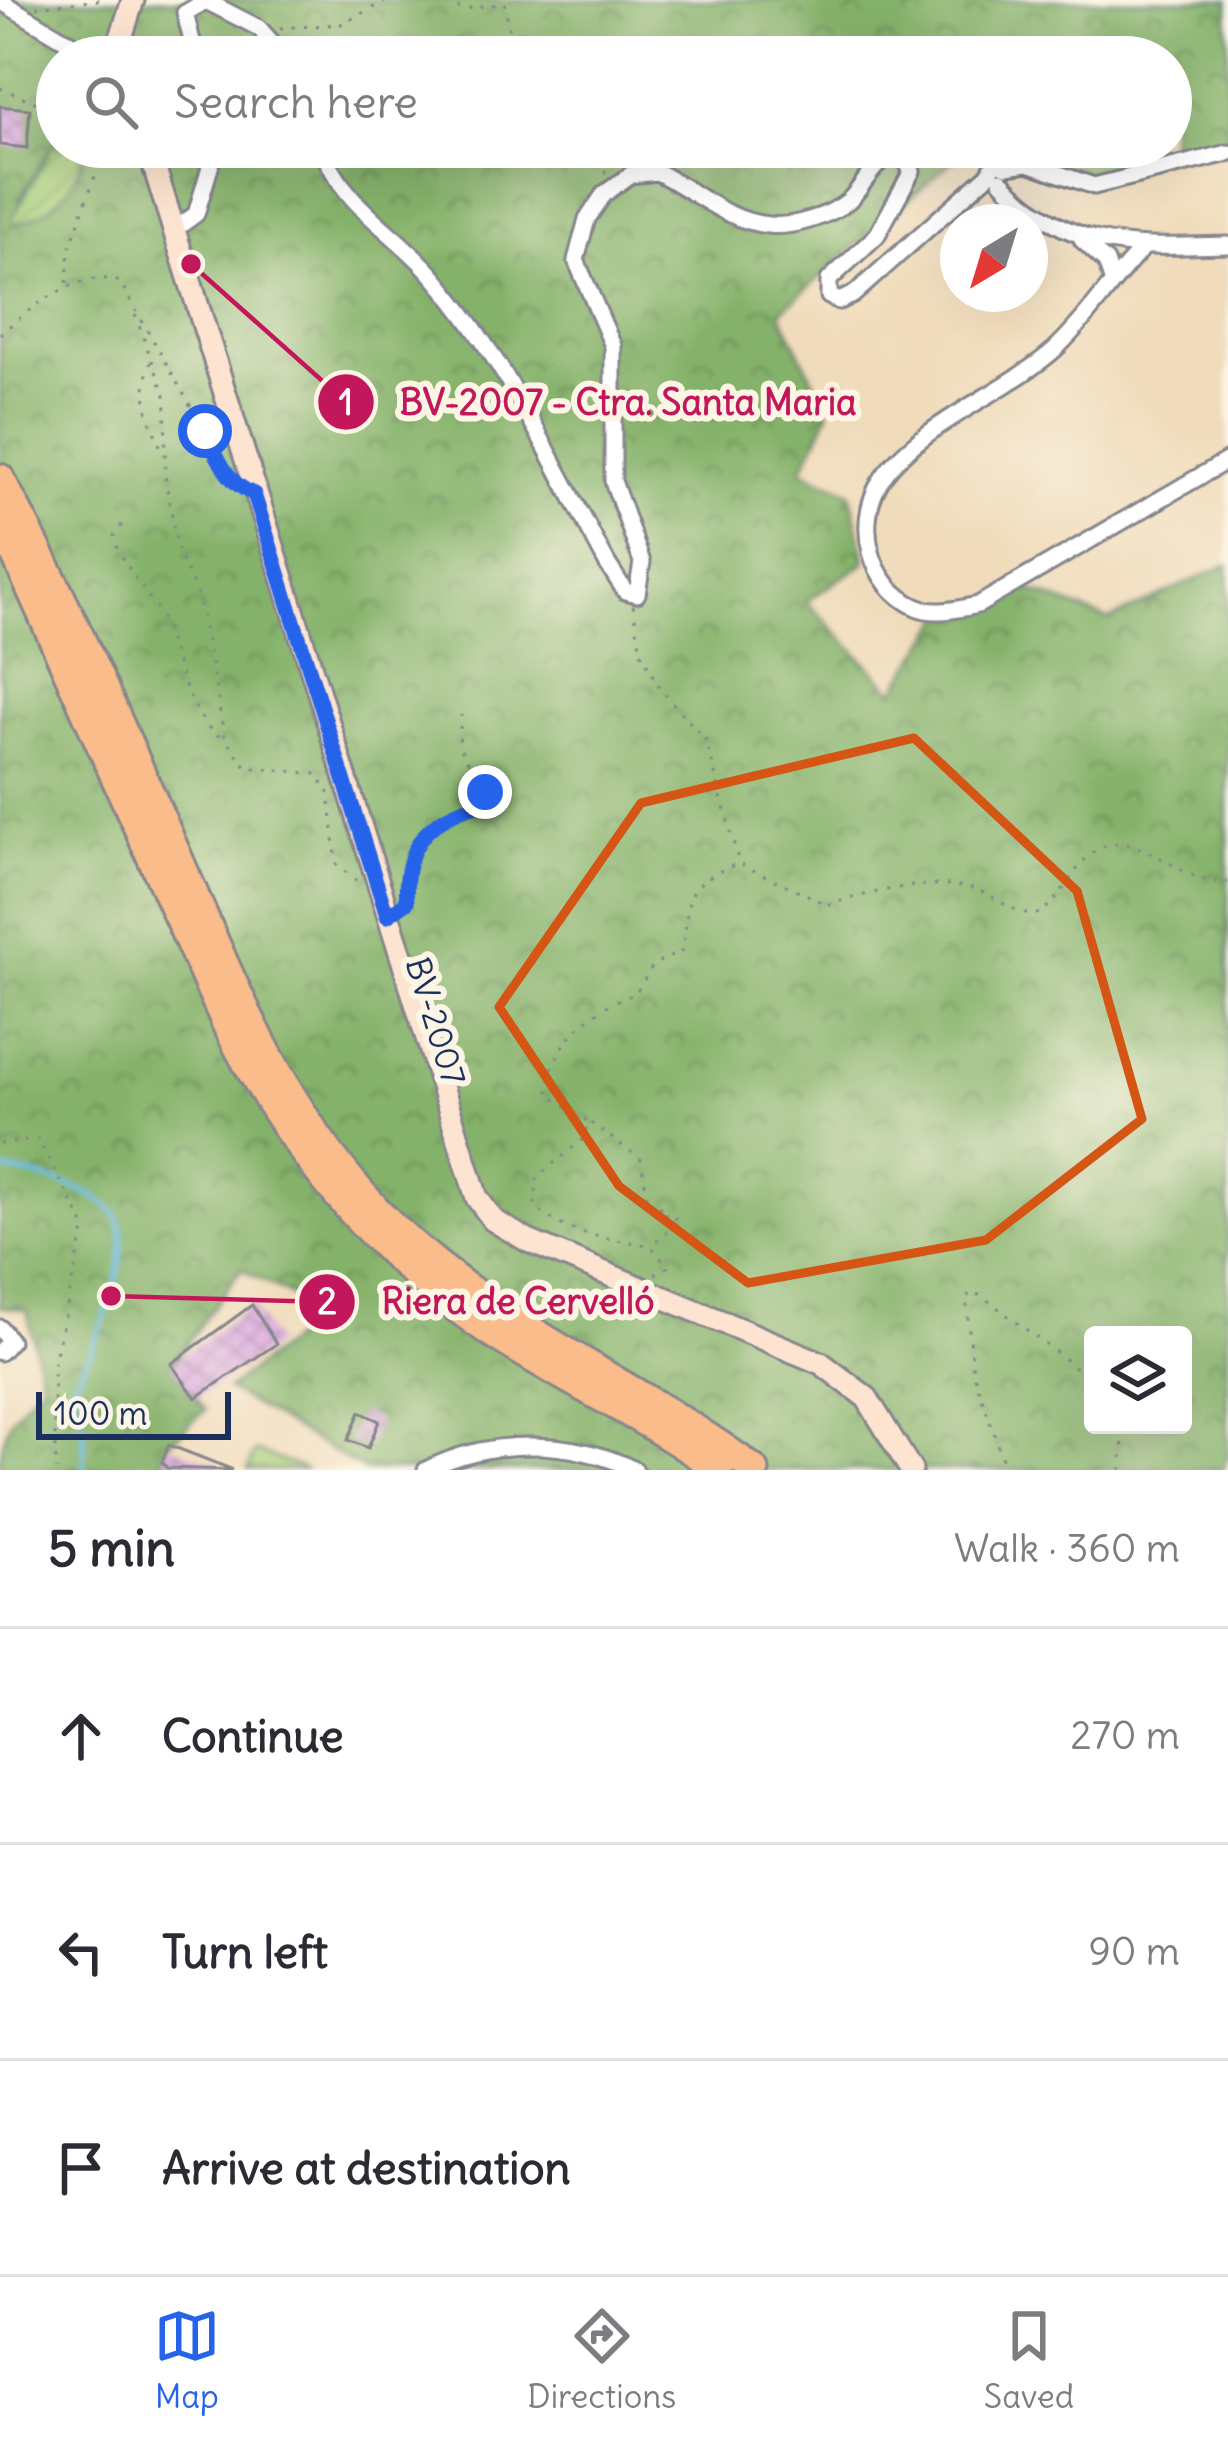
<!DOCTYPE html>
<meta charset="utf-8">
<style>
:root{--surface:#fff;--page:#f7f7f7;--text:#2b2b33;--muted:#7c7c81;--line:#e1e1e2;--accent:#2563eb}
body{margin:0;font-family:Delius,sans-serif;background:var(--page);color:var(--text)}
.controls{position:absolute;right:36px;bottom:36px;display:grid;overflow:hidden;border-radius:12px;box-shadow:0 12px 48px #0002}
.controls button{width:108px;height:108px;display:grid;place-items:center;padding:0;border:0;border-bottom:3px solid var(--line);background:var(--surface);color:var(--text);font:60px sans-serif}
.compass{position:absolute;left:940px;top:204px;width:108px;height:108px;border-radius:50%;background:var(--surface);box-shadow:0 12px 48px #0002;rotate:218deg}
.scale{position:absolute;left:36px;bottom:30px;width:195px;box-sizing:border-box;padding-left:12px;border:6px solid #1b2f5e;border-top:0;font-size:33px;line-height:42px;white-space:nowrap;color:#1b2f5e;-webkit-text-stroke:9px #fcf5e5;paint-order:stroke}
.stop{position:absolute;width:36px;height:36px;margin:-27px;border:9px solid #2563eb;border-radius:50%;background:#fff}
.stop.end{background:#2563eb;border-color:#fff;box-shadow:0 3px 12px #0008}
.list{margin:0;padding:0;list-style:none}
h2{display:flex;justify-content:space-between;align-items:center;height:156px;margin:0;padding:0 48px;font-size:51px}
h2 small{font-size:39px;font-weight:400;color:var(--muted)}
.list li{display:grid;grid-template-columns:78px 1fr auto;gap:36px;align-items:center;box-sizing:border-box;height:216px;padding:0 48px;border-top:3px solid var(--line)}
.list b{display:block;font-size:45px;white-space:nowrap}
.list em{font-size:39px;font-style:normal;color:var(--muted)}
.icon{flex:none;width:66px;height:66px;fill:none;stroke:currentColor;stroke-width:2;stroke-linecap:round;stroke-linejoin:round}
.map{position:relative;flex:none;width:1228px;height:1470px;overflow:hidden}
.search{position:absolute;background:var(--surface);box-shadow:0 12px 48px #0002;left:36px;right:36px;top:36px;height:132px;display:flex;align-items:center;gap:30px;box-sizing:border-box;padding:0 42px;border-radius:66px;color:var(--muted);font-size:45px}
.sheet{height:804px;background:var(--surface)}
nav{display:flex;justify-content:space-around;align-items:center;box-sizing:border-box;height:168px;border-top:3px solid var(--line);background:var(--surface);font-size:33px;color:var(--muted)}
nav a{display:grid;justify-items:center;gap:6px}
nav .on{color:var(--accent)}
.map>svg:first-child{display:block}
</style>
<div class="map">
<svg width="1228" height="1470" viewBox="0 0 1228 1470">
<defs>
<pattern id="forest-crowns" width="20" height="18" patternUnits="userSpaceOnUse" patternTransform="scale(3)"><rect width="20" height="18" fill="#85b26a"/><path d="M2 6a3 3 0 1 1 6 0M12 15a3 3 0 1 1 6 0" fill="none" stroke="#6c915a"/></pattern>
<pattern id="garden-furrows" width="10" height="10" patternUnits="userSpaceOnUse" patternTransform="scale(3)"><rect width="10" height="10" fill="#a7cf7a"/><path d="M-1 1l2-2M0 10L10 0M9 11l2-2" fill="none" stroke="#8fb26c"/></pattern>
<pattern id="building-cross-hatch" width="8" height="8" patternUnits="userSpaceOnUse" patternTransform="scale(3)"><rect width="8" height="8" fill="#dca9e0"/><path d="M0 0l8 8M0 8l8-8" fill="none" stroke="#b28ab9"/></pattern>
</defs>
<rect width="100%" height="100%" fill="#fcf5e5"/>
<filter id="ink" filterUnits="userSpaceOnUse"><feTurbulence type="fractalNoise" baseFrequency=".00833" numOctaves="2"/><feDisplacementMap in="SourceGraphic" scale="24" xChannelSelector="R" yChannelSelector="G"/><feConvolveMatrix kernelMatrix="1 2 1 2 8 2 1 2 1" color-interpolation-filters="sRGB"/></filter>
<filter id="wash" filterUnits="userSpaceOnUse"><feTurbulence type="fractalNoise" baseFrequency=".004" numOctaves="4" result="noise"/><feDisplacementMap in="SourceGraphic" scale="48" xChannelSelector="R" yChannelSelector="G"/><feGaussianBlur stdDeviation="2.7" result="paint"/><feColorMatrix in="noise" values="0 0 0 0 0 0 0 0 0 0 0 0 0 0 0 0 0 1.4 0 .05"/><feComposite in="paint" operator="in"/></filter>
<g filter="url(#wash)">
<rect width="100%" height="100%" fill="#f0dcbb"/>
<path fill="url(#forest-crowns)" stroke="#507064" stroke-width="3" fill-rule="evenodd" d="M0,0H1228V144L1158,159L1100,180L1037,147H1171V57H57V138L19,199L59,200L82,164L85,147H549L562,159L588,165L615,147H968L780,312L829,413L802,470L850,492L866,562L806,601L894,691L944,616L963,618L1022,587L1109,620L1228,564V1455L1223,1470H364L227,1389L325,1314L241,1269L172,1364L205,1410L167,1445L157,1470H0C0,1430 13,1411 42,1384L27,1310L0,1307ZM1093,1335H1183V1425H1093Z"/>
<path fill="url(#garden-furrows)" stroke="#617f6c" stroke-width="3" d="M57,138V147H85C79,186 53,213 16,224L12,219Z"/>
<path fill="#a7cf7a" stroke="#617f6c" stroke-width="3" d="M255,1451L307,1470H248Z"/>
<g fill="none" stroke-linecap="round" stroke-linejoin="round">
<path stroke="#6bbee7" stroke-width="4.5" d="M0,1169C35,1177 87,1184 113,1211C143,1242 91,1358 72,1385L84,1432V1470"/>
</g>
<g id="blocks">
<path fill="url(#building-cross-hatch)" d="M0,106L30,109L27,148L0,145Z
M252,1305L276,1344L196,1398L171,1364Z
M360,1412L379,1421L368,1448L348,1440Z
M169,1445L231,1469V1470L167,1468L162,1462Z"/>
</g>
</g>
<g filter="url(#ink)">
<use href="#blocks" fill-opacity="0" stroke="#86868c" stroke-width="3"/>
<g fill="none" stroke-linecap="round" stroke-linejoin="round">
<defs>
<path id="street" d="M0,1L94,57
M196,57L185,13L206,1L259,28L285,57
M322,147C343,208 396,231 435,278C508,363 554,465 607,563L625,591L637,594L642,562L613,481V346L576,260L587,219L604,194L630,175L657,172C694,190 726,221 768,225C792,228 830,216 848,201C866,186 876,151 902,155L912,171L877,235L829,280V296L839,301L853,295L989,174L996,161L1007,166L1028,163L1094,186L1228,153
M1001,180C1068,255 1137,247 1228,245
M174,230L196,214L216,147
M1082,240L1106,262L1112,280
M1144,247C1112,279 1087,320 1054,350C1004,394 913,427 880,482C855,524 869,585 916,607C935,615 959,609 978,605L1228,460
M0,1328L10,1341L0,1352
M426,1470C490,1438 571,1438 635,1470"/>
<path id="secondary" d="M122,57L119,44L133,0
M148,147L477,1198L493,1220L528,1241L821,1363L867,1398L911,1470"/>
<path id="highway" d="M0,478C68,602 124,733 181,864C238,995 289,1126 395,1228C501,1329 638,1383 755,1470
M0,521L226,1024C287,1147 370,1250 484,1328C559,1379 645,1416 719,1470"/>
</defs>
<use href="#street" stroke="#86868c" stroke-width="21"/>
<use href="#secondary" stroke="#86868c" stroke-width="27"/>
<use href="#highway" stroke="#86868c" stroke-width="33"/>
<path stroke="#86868c" stroke-width="3" stroke-dasharray="3 9" stroke-linecap="butt" d="M448,0L461,10L504,3L509,24L503,57
M36,7L99,0
M280,28L341,24L388,0
M0,88L57,111
M565,147L585,156L598,147
M585,156L607,173
M67,283L69,250L105,147
M135,315L166,398L165,476L178,552L199,599L225,739L247,767L317,774L329,793L337,865L358,882
M0,334C29,309 81,267 120,282L236,486
M151,362C137,394 151,425 164,455
M122,525L114,535C115,558 149,591 160,616C175,649 190,725 223,738
M633,605L641,652L661,690L706,740L739,863C768,879 798,888 826,905C869,893 921,879 967,887C992,891 1010,915 1037,914C1066,899 1074,859 1103,847C1145,830 1183,888 1228,882
M404,907C408,895 405,882 406,869C409,830 448,812 481,804L486,792L459,746L461,715
M591,1123L641,1159L649,1207H665L666,1217L680,1219L652,1245
M0,1144L38,1139L85,1226L53,1367L56,1470
M655,1274L668,1267L651,1246C610,1237 567,1238 535,1206L537,1177L582,1140L589,1122L549,1095C546,1049 592,1006 635,994L654,964L681,952C693,903 675,887 737,864
M1006,1470L973,1371L966,1297L973,1292L985,1298L1093,1381
M1121,1470L1124,1425"/>
<use href="#street" stroke="#fff" stroke-width="15"/>
<use href="#secondary" stroke="#fde4d0" stroke-width="21"/>
<use href="#highway" stroke="#f9bc8a" stroke-width="27"/>
</g>
</g>
<g fill="none" stroke-linecap="round" stroke-linejoin="round" filter="url(#ink)">
<path stroke="#2563eb" stroke-width="15" d="M205,431C218,456 226,484 254,494L387,916L407,902C402,847 428,817 481,804L485,792"/>
</g>
<path fill="none" stroke="#d45514" stroke-width="9" stroke-linejoin="round" d="M914,738L1077,891L1142,1119L986,1240L748,1283L619,1186L499,1007L641,803Z"/>
<g text-anchor="middle" stroke-width="12" stroke-linejoin="round" paint-order="stroke">
<g font-size="33" fill="#1b2f5e" stroke="#fcf5e5">
<text transform="translate(436 1021) rotate(73)" y="12">BV-2007</text>
</g>
</g>
<path fill="none" stroke="#c2185b" stroke-width="4.5" d="M191 264L346 402M111 1296L327 1302"/>
<g fill="#c2185b" stroke="#fcf5e5" stroke-width="4.5">
<circle cx="191" cy="264" r="12"/>
<circle cx="111" cy="1296" r="12"/>
<circle cx="346" cy="402" r="30"/>
<circle cx="327" cy="1302" r="30"/>
</g>
<g font-size="36" text-anchor="middle" font-weight="bold" fill="#fff">
<text x="346" y="415">1</text>
<text x="327" y="1314">2</text>
</g>
<g font-size="36" text-anchor="middle" font-weight="bold" fill="#c2185b" stroke="#fcf5e5" stroke-width="12" stroke-linejoin="round" paint-order="stroke">
<text x="628" y="415">BV-2007 - Ctra. Santa Maria</text>
<text x="518" y="1314">Riera de Cervelló</text>
</g>
</svg>
<div class="controls">
<button><svg class="icon" aria-label="layers" viewBox="0 0 24 24"><path d="M12 4l9 5-9 5-9-5zM3 14l9 5 9-5"/></svg></button>
</div>
<svg class="compass" viewBox="-18 -18 36 36"><path d="M0-13l5 13h-10z" fill="#e53935"/><path d="M0 13l5-13h-10z" fill="#7c7c81"/></svg>
<div class="scale">100 m</div>
<div class="stop" style="left:205px;top:431px"></div>
<div class="stop end" style="left:485px;top:792px"></div>
<div class="search"><svg class="icon" aria-label="search" viewBox="0 0 24 24"><circle cx="10" cy="10" r="6"/><path d="M15 15l6 6"/></svg>Search here</div>
</div>
<section class="sheet">
<h2>5 min<small>Walk · 360 m</small></h2>
<ul class="list">
<li><svg class="icon" aria-label="ahead" viewBox="0 0 24 24"><path d="M12 20V5M6 11l6-6 6 6"/></svg><div><b>Continue</b></div><em>270 m</em></li>
<li><svg class="icon" aria-label="left" viewBox="0 0 24 24"><path d="M17 20v-9H6M10 6l-5 5 5 5"/></svg><div><b>Turn left</b></div><em>90 m</em></li>
<li><svg class="icon" aria-label="arrive" viewBox="0 0 24 24"><path d="M6 21V4h12l-3 4 3 4H6"/></svg><div><b>Arrive at destination</b></div></li>
</ul>
</section>
<nav>
<a class="on"><svg class="icon" aria-label="map" viewBox="0 0 24 24"><path d="M3 6l6-2 6 2 6-2v14l-6 2-6-2-6 2zM9 4v14M15 6v14"/></svg>Map</a>
<a><svg class="icon" aria-label="directions" viewBox="0 0 24 24"><path d="M12 3l9 9-9 9-9-9zM9 14v-3h6M13 9l2 2-2 2"/></svg>Directions</a>
<a><svg class="icon" aria-label="saved" viewBox="0 0 24 24"><path d="M7 4h10v16l-5-4-5 4z"/></svg>Saved</a>
</nav>
